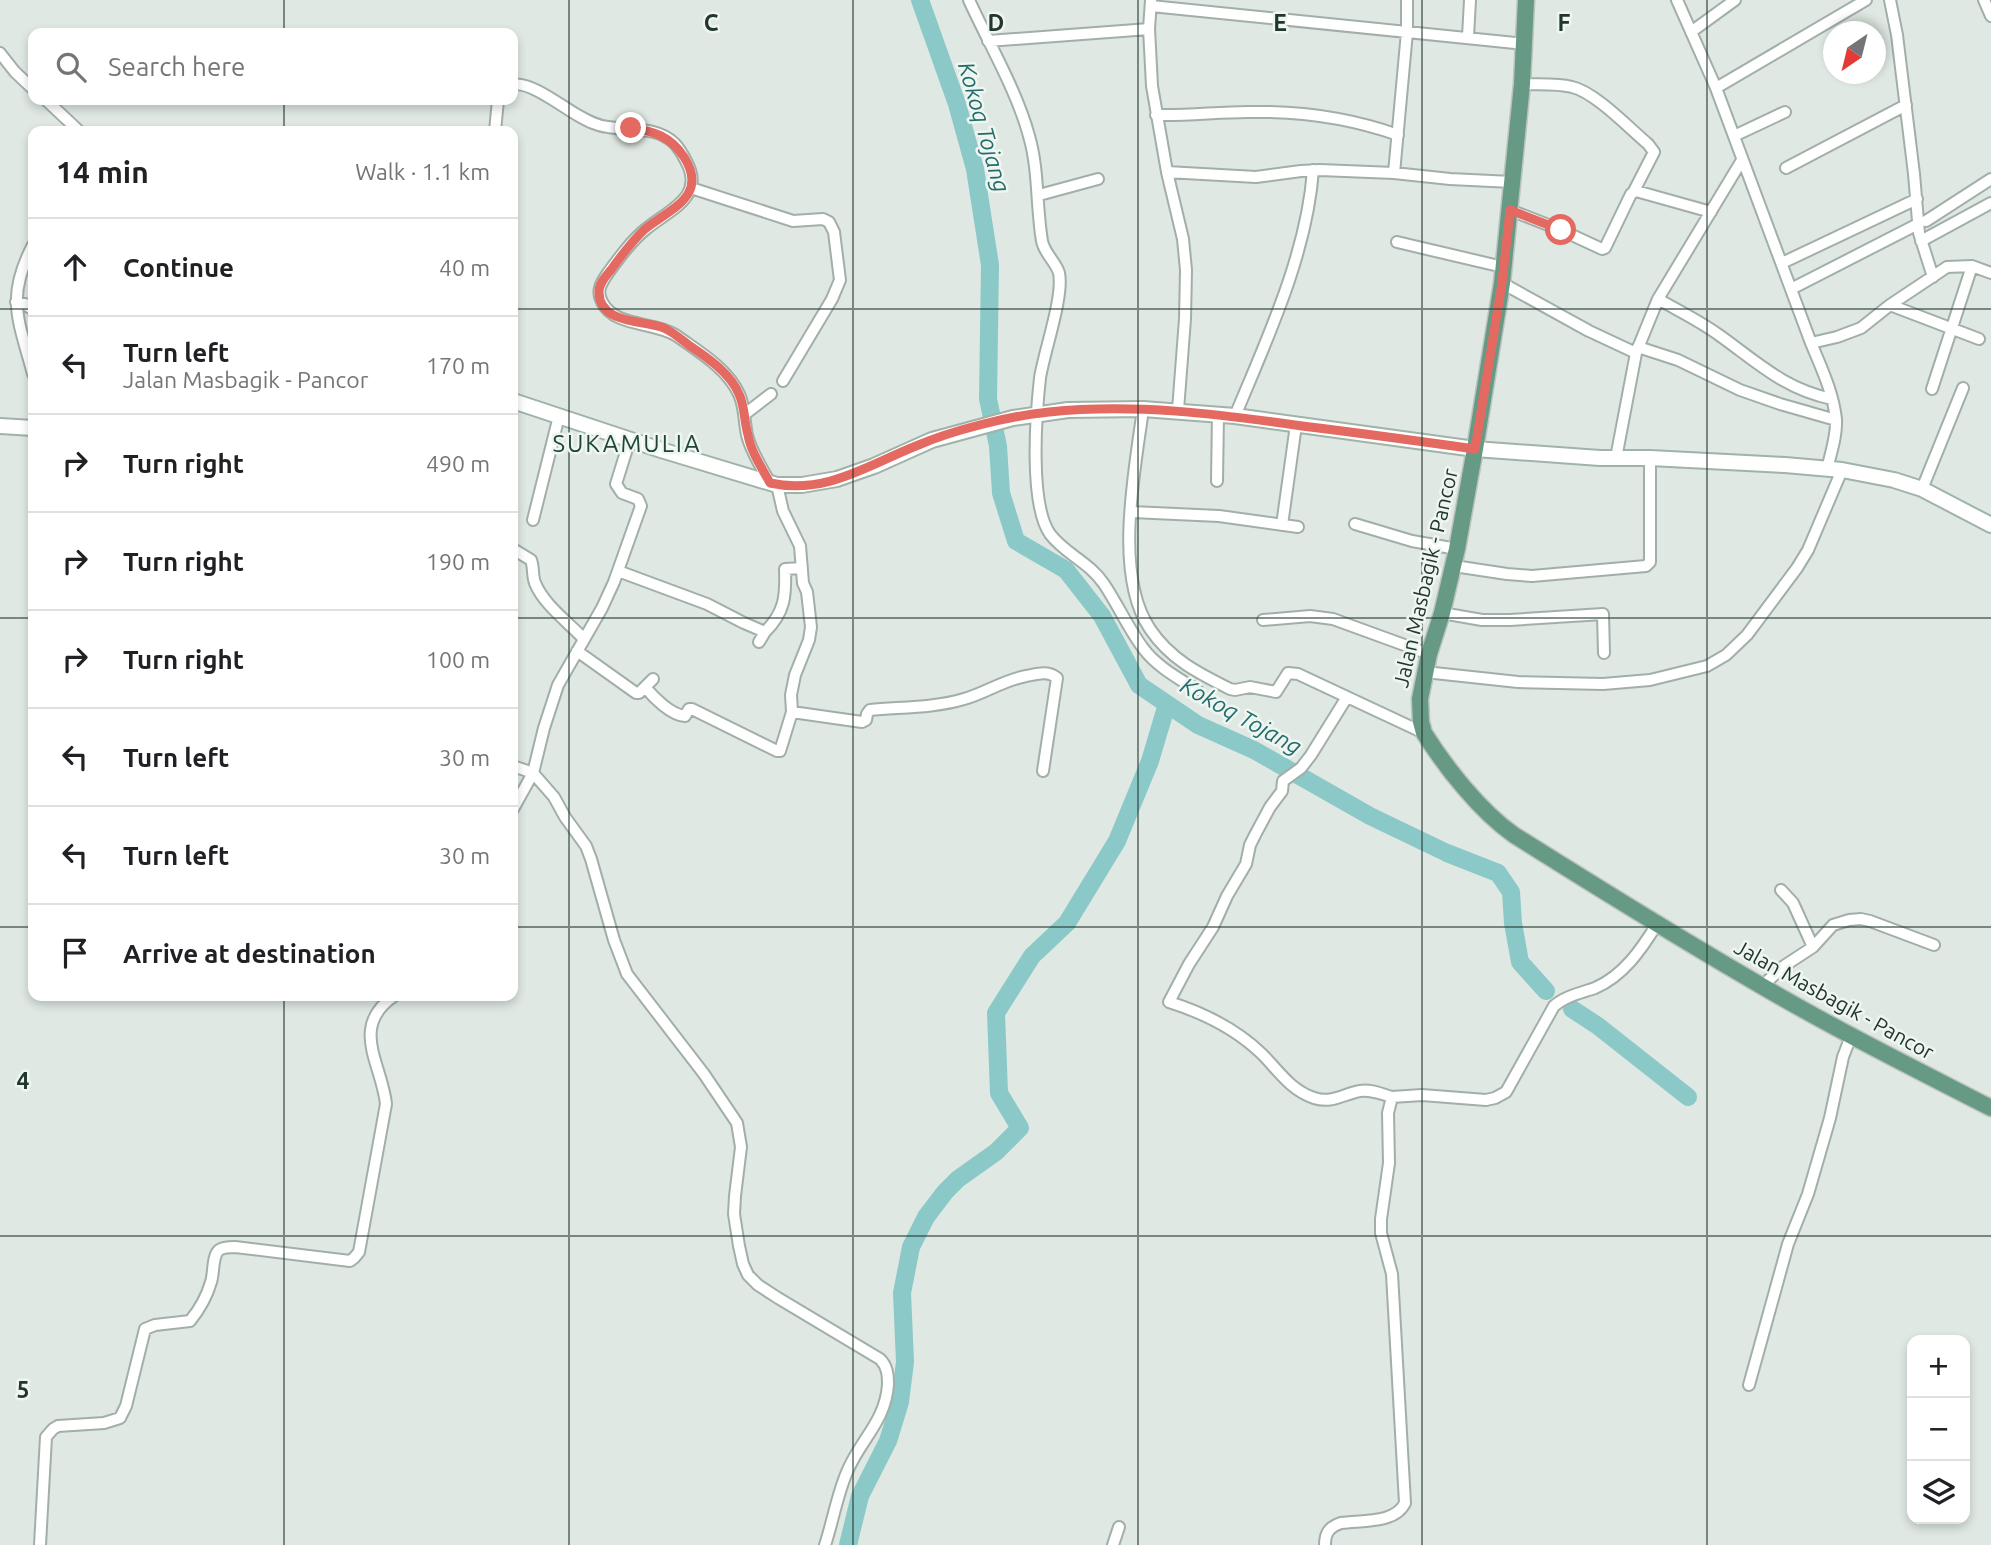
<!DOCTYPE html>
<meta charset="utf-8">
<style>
:root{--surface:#fff;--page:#f6f6f6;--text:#202124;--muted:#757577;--line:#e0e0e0}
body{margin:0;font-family:Ubuntu,sans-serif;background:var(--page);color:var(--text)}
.controls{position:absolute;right:21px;bottom:21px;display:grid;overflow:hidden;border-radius:14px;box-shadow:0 4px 10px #0003}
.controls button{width:63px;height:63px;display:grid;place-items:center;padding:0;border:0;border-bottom:2px solid var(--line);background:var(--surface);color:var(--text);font:35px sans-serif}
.compass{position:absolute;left:1823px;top:21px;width:63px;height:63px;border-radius:50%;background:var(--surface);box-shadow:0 4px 10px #0003;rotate:215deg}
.stop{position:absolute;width:21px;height:21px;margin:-16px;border:5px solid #e46961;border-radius:50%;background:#fff}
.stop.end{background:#e46961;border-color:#fff;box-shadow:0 2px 7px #0008}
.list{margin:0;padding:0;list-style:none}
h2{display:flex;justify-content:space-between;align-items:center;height:91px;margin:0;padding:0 28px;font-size:30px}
h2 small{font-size:23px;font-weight:400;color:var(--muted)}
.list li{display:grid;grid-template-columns:46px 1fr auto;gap:21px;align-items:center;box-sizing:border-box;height:98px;padding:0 28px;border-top:2px solid var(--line)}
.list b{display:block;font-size:26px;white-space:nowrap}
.list p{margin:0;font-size:23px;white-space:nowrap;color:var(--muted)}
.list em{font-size:23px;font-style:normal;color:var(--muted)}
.icon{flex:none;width:38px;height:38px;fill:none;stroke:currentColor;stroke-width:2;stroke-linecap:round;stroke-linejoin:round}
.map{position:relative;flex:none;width:1991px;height:1545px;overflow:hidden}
.search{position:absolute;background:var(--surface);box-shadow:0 4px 10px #0003;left:28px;top:28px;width:490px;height:77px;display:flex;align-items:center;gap:18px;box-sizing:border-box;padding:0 24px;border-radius:14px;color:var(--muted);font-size:26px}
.panel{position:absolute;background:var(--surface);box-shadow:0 4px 10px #0003;left:28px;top:126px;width:490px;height:875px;border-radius:14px}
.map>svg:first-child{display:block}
</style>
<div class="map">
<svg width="1991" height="1545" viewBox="0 0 1991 1545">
<rect width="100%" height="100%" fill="#dfe8e2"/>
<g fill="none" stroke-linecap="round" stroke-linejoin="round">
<path stroke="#8bc9c8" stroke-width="18" d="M920,0L957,104L975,169L990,265L988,399L998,446L1001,493L1016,541L1066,570L1102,616L1139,685L1198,725L1254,750L1370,816L1447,853L1498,873L1511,892L1513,923L1520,962L1546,991
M1572,1009L1598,1026L1688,1097
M848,1545L860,1496L888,1441L900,1402L905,1362L902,1293L911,1247L926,1217L945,1192L958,1179L996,1152L1020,1128L999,1093L996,1013L1032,956L1067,923L1117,841L1150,761L1167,704"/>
<defs>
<path id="street" d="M969,0C988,42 1017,91 1029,136C1039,170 1036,206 1042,241C1044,253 1056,262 1059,273C1064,296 1044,352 1040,378C1036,414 1029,504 1050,534C1065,554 1088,561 1104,584C1118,605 1128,628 1143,648C1156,666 1178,678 1197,690
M1151,0L1149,29L1152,86L1167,172L1183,239L1186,270L1185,319L1178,410
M1677,0L1716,88L1811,343C1821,367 1833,392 1836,419C1837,435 1831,453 1827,469
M1890,0L1897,35L1914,174L1919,233L1933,277
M1984,0L1991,16
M1151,6L1525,44
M1691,32L1735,0
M1468,37L1470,0
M988,41L1149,29
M0,53L15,72L33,89
M1522,84C1538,85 1556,83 1572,87C1595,92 1630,129 1648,144L1654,152L1634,191
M513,85C529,80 564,108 579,116C588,121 597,126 608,127C631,131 656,126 674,143C679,148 683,155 686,161C706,197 669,210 646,229C631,241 619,258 608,273C601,283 596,291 602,302C615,328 655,321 677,336C699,352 727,368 739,394C745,407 744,421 747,435C751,452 762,468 770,483
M1716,88L1866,0
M46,100L79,131
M1156,115C1187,116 1218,112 1248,112C1299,111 1350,118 1398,135
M495,131L498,100
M1734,136L1785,112
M1786,168L1906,105
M1167,172L1256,177L1301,171L1320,170L1394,173L1450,179L1512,182
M1394,173L1407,32V0
M691,188L793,221L823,219L829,222L834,232L840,280L832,299L783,381
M1039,195L1098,179
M1510,210L1561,230L1602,249L1605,248L1631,194L1636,191L1711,212
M1926,221L1991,179
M1921,241L1991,203
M1397,242L1503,267
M33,245C5,298 19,321 33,374
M1782,263L1917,199
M1502,283L1589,331L1636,353
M1791,289L1918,224
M1658,299C1679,311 1700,321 1719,335C1757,362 1784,389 1832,399
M16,302L25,304L33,310
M1890,305L1979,339
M1811,343L1837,337L1861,328L1890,305L1947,267L1972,266L1991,273
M1638,347L1678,360L1740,390L1780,404L1836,420
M1932,389L1972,266
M1143,409C1135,470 1113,575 1150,629C1170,659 1198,673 1230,689L1235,690L1250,687L1276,692L1288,673L1298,674L1424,733
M745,414L771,394
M1235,416C1267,339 1307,254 1313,170
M1616,458L1636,353L1658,299L1742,160
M1217,481L1218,414
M777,485L783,511L800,546L803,583L807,592L811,627L809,640L795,675L791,695L792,712
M1922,489L1963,388
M1132,512L1219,516L1298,527
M533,520L559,416
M1355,524L1412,541L1457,549
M1282,525L1296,425
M513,549L531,560C534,568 532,575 535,583C544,605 568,622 584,639
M1454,566L1507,574L1532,576L1646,566L1650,562V458
M618,571L707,604L744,623L765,632L759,642
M1442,613L1482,620H1510L1603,614L1604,653
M1263,620L1310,616L1333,619L1429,654
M765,632C785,612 786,596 785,569L802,568
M577,651L636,693H639L645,687
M1425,672L1518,682L1603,684L1650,680L1707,666L1726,655L1747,635L1797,568L1808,550L1842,470
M653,679L645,687C654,698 671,715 685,716L689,709H692L777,751H780L792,712L862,722L866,720L867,714L870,710C901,707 934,708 964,699C985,693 1004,680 1026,676C1037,674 1048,670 1057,678L1043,771
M1347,697L1311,755L1301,768L1283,781L1282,791L1270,807L1255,835L1250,845L1246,864L1227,896L1213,927L1189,964L1169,1002C1204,1013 1235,1028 1262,1054C1278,1070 1290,1090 1314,1098C1332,1104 1343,1094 1360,1091C1371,1089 1381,1094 1392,1097
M513,766L533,773L554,797L565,817L586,846L591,859L614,940L627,974L704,1074L737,1123L741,1147L735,1196L734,1214L739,1246L743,1264L748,1275L758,1285L778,1298L880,1359C887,1366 888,1374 888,1384C886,1421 860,1440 847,1472C837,1495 833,1521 825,1545
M513,809L533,773L544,728L558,685L602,608L614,582L641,506L638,499L622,493L616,484L630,439
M1781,890L1793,903L1813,947
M1762,986L1784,966L1813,947L1833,925L1849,920L1861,919L1870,921L1934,945
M1749,1385L1788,1244L1808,1194L1830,1118L1843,1057L1851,1036
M40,1545L46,1437L53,1429L58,1426L104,1423L120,1418L126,1406L145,1329L155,1325L190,1321C199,1310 207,1296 211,1282C214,1274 212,1256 219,1250C223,1247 230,1247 235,1247L350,1261L354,1258L359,1252L386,1104C382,1064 349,1027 394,996
M1113,1545L1119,1527
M1325,1545C1325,1533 1329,1527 1341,1523C1361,1520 1395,1524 1405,1503L1392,1274L1381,1233V1219L1389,1163L1388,1113L1392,1097L1422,1095L1486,1100L1495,1098L1506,1092L1554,1006C1565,996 1581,993 1595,988C1623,976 1641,950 1657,924"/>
<path id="secondary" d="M513,401L661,450L777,485H802L837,479L874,466L932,440L1013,418L1068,410L1143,409L1235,416L1475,449L1600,458H1650L1785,465L1842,470L1894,480L1922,489L1991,525
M0,426L33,428"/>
<path id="primary" d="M1526,0L1522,84L1502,283L1475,449L1457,549L1442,613L1429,654L1420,699L1421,722L1424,733C1446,768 1480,811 1514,835C1595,886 1677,937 1760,985C1835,1029 1913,1068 1991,1108"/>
</defs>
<use href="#street" stroke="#a2afa8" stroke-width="14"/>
<use href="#secondary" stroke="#9fb3a8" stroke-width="18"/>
<use href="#primary" stroke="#bcc3c0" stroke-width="19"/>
<use href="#street" stroke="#fff" stroke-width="10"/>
<use href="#secondary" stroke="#fff" stroke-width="14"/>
<use href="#primary" stroke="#679a84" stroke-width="16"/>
</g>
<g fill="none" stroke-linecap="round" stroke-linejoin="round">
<path stroke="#e46961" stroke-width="9" d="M631,128C654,131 671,137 684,157C709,196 670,209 645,229C632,241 621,256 611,270C606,276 598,284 599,293C600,324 643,320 664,328C673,332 682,340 690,346C708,358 730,373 739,394C745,407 744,421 748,435C751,452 762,468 770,483C826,495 868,465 916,446C953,430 1009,416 1049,412C1134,403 1218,414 1302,426C1360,433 1418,441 1475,449L1502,283L1510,210L1561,230"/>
</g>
<path fill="none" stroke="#21372d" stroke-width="2" stroke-opacity="0.55" d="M284,0V33M569,0V1545M853,0V1545M1138,0V1545M1422,0V1545M1707,0V1545M284,100V131M0,309H33M513,309H1991M0,618H33M513,618H1991M0,927H33M513,927H1991M284,996V1545M0,1236H1991"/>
<g text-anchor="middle" stroke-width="5" stroke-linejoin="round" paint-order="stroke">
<g font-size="21" fill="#21372d" stroke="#eff6f1">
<text transform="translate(1426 578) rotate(-77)" y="7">Jalan Masbagik - Pancor</text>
<text transform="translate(1834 1000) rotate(29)" y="7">Jalan Masbagik - Pancor</text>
</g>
<g font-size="23" font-style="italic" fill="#226c6b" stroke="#eff6f1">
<text transform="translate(984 127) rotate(74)" y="8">Kokoq Tojang</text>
<text transform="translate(1241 716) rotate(29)" y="8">Kokoq Tojang</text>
</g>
<g font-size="24" letter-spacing="2" fill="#204736" stroke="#eff6f1">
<text x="627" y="452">SUKAMULIA</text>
</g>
</g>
<g font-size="23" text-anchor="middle" font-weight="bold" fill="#21372d" stroke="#eff6f1" stroke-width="5" stroke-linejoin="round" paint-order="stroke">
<text x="711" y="31">C</text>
<text x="996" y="31">D</text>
<text x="1280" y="31">E</text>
<text x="1564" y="31">F</text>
<text x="23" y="1089">4</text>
<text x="23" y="1398">5</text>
</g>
</svg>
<div class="controls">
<button>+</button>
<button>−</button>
<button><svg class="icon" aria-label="layers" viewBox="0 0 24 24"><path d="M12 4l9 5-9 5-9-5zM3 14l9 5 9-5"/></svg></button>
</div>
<svg class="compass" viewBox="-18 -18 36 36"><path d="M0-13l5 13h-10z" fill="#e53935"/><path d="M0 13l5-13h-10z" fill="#757577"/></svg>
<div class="stop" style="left:1561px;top:230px"></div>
<div class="stop end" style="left:631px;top:128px"></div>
<div class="search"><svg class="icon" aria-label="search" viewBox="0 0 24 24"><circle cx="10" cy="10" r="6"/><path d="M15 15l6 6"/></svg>Search here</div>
<section class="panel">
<h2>14 min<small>Walk · 1.1 km</small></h2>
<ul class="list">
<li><svg class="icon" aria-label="ahead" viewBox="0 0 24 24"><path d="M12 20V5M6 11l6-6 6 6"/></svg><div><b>Continue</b></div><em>40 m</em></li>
<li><svg class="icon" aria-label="left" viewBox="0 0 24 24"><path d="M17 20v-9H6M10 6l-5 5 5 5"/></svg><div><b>Turn left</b><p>Jalan Masbagik - Pancor</p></div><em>170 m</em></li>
<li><svg class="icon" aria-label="right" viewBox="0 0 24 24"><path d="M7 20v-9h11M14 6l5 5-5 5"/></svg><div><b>Turn right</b></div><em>490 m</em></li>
<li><svg class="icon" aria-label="right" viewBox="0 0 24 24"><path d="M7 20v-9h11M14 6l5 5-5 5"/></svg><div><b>Turn right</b></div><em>190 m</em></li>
<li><svg class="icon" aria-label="right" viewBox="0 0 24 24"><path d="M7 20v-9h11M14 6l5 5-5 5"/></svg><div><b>Turn right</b></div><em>100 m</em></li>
<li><svg class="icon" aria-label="left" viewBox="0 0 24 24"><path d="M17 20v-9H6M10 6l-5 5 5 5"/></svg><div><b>Turn left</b></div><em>30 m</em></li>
<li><svg class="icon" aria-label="left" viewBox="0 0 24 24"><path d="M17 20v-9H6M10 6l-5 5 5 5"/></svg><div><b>Turn left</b></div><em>30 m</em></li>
<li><svg class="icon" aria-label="arrive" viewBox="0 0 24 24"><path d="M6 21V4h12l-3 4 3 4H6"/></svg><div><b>Arrive at destination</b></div></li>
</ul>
</section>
</div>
